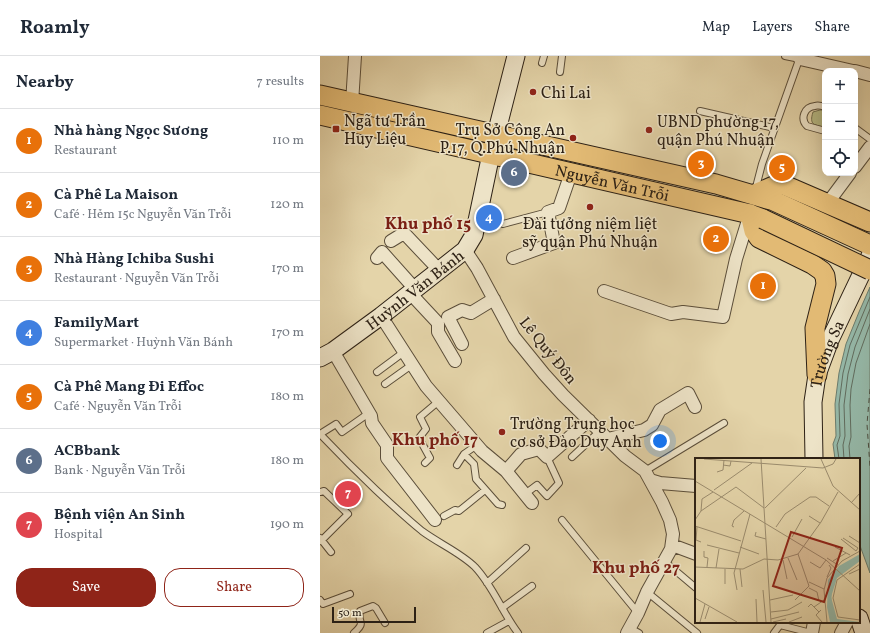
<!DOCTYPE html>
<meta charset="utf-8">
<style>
:root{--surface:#fff;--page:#f6f6f7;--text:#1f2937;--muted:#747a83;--line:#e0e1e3;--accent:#8f2418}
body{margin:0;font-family:Vollkorn,serif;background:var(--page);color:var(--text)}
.controls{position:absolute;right:12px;top:12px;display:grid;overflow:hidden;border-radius:8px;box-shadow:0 4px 16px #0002}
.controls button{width:36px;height:36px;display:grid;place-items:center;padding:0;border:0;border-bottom:1px solid var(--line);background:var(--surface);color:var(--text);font:20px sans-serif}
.scale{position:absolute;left:12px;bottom:10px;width:84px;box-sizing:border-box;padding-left:4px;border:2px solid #2d2115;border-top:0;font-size:11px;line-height:14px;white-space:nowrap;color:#2d2115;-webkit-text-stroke:3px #ede3c7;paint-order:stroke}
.you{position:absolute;left:340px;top:385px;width:14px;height:14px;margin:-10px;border:3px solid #fff;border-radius:50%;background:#1a73e8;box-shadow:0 0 0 6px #1a73e833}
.badge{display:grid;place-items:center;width:26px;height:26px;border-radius:50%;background:var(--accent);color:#fff;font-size:13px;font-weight:700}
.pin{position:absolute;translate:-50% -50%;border:2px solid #fff;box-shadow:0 1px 4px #0006}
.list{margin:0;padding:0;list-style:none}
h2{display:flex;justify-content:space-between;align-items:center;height:52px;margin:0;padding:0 16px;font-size:17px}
h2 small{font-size:13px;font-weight:400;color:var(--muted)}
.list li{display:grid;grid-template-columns:26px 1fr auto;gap:12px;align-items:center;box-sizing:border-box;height:64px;padding:0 16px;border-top:1px solid var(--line)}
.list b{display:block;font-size:15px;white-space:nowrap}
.list p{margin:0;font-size:13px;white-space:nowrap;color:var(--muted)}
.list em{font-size:13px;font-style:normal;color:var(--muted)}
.actions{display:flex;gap:8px;padding:12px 16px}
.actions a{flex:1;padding:9px 0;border:1px solid var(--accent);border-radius:16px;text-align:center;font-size:14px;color:var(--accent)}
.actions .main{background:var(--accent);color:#fff}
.icon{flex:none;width:22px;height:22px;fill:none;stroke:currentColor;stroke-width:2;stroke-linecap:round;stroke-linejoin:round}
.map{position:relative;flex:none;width:550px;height:577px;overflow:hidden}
header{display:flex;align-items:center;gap:24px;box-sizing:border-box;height:56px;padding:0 20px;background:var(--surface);border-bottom:1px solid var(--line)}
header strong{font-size:19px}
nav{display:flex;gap:22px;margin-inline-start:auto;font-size:14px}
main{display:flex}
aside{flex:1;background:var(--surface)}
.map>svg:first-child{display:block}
</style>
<header>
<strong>Roamly</strong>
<nav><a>Map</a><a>Layers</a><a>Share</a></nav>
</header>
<main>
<aside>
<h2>Nearby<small>7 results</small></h2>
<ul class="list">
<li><span class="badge" style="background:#e8710a">1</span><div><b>Nhà hàng Ngọc Sương</b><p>Restaurant</p></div><em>110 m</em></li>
<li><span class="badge" style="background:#e8710a">2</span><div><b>Cà Phê La Maison</b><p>Café · Hẻm 15c Nguyễn Văn Trỗi</p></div><em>120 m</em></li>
<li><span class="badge" style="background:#e8710a">3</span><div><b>Nhà Hàng Ichiba Sushi</b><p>Restaurant · Nguyễn Văn Trỗi</p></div><em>170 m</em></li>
<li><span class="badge" style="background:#3f7fe0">4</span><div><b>FamilyMart</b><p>Supermarket · Huỳnh Văn Bánh</p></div><em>170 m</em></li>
<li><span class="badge" style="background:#e8710a">5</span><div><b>Cà Phê Mang Đi Effoc</b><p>Café · Nguyễn Văn Trỗi</p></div><em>180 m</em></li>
<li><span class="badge" style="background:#5c6f8a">6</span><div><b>ACBbank</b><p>Bank · Nguyễn Văn Trỗi</p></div><em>180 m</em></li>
<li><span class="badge" style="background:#e0444e">7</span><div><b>Bệnh viện An Sinh</b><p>Hospital</p></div><em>190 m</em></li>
</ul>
<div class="actions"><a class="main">Save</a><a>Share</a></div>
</aside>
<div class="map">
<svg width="550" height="577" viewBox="0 0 550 577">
<rect width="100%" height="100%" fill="#e4d4a9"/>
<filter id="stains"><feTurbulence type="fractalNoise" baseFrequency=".005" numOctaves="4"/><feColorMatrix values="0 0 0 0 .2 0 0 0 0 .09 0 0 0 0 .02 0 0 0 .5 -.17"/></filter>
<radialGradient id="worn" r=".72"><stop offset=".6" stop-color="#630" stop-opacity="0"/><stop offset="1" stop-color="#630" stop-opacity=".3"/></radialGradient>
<path fill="#b9bb85" stroke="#736e4d" d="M500,54H505V71C494,69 489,69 493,56Z"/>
<path fill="#95b8a8" stroke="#6b7c6d" d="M550,231V517L539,487V403H515L513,388L516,380L515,348L519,317L526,288L539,256Z"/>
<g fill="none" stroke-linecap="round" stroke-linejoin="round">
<path stroke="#616c5e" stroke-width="1" d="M519,403L517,389L520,380L519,348L523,317L530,289L550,241
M524,403L523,389L525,380L524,349L528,318L535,291L550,253
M530,403L529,390L531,381L530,349L531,333L536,307L550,268"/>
<path stroke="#4c4e41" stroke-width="1" stroke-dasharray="5 4" stroke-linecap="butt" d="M550,333L547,368L550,411"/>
<defs>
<path id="lane" d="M465,0L480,3
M222,7L224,0
M240,16L242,0
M505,51C502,50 498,49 495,50C484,51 480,63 487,70L505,75
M380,55L454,72
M535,72L550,83
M435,135L442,108L480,1
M183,168L228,156
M57,316L84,296
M65,328L93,308
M0,378C18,397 37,416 56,434C71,448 86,462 102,475C118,487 141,497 155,511C173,530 182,556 198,577
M0,378L16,368L22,376L49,357
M144,398L154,408L156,423L178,448L182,449
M252,401L280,375
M105,407L110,402L99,382L106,373L100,361L119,345
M137,409L144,398L157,389
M325,415L404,367
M0,436L4,435L28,458L1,485
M205,438L217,429L227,440L239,427L227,401
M124,460L135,454L139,455L165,434
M242,464L318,557
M0,482L11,496
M344,505L376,532
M167,527L206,492
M327,536L377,577
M0,544L3,548L30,538
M182,552L212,530
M310,572L319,577
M34,577C47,565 37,568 40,555L53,550L56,552L65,567
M167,577L189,565
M454,577L460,569L491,577"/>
<path id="street" d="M480,3L533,15
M535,15L550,19
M32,47L35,0
M535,111L550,91
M507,148L530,117
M71,185L84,177L119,214
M145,194L157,212L194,281L224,318L243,339L305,400L325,415L342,446L350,464L353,478L351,493L327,536L318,557L307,577
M57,202L62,196L95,233
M193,202L234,187L228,156L239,152L251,117
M284,235L351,258L363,256L403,261L416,203L429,161
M90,237L118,267V276L135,305
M61,260L106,330L162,395L186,415L212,447
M142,288L128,261L142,254L151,257L174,243
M13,295L51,360L52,367L67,389V402L115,464
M288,383L324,374L332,369L340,354L368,337L375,351
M186,415L201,398L219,393L227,401L269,364
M330,424L340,427L376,430
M352,489L376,498
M492,577L494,566
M521,577L527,566"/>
<g id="secondary">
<path id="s1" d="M0,302L13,295L61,260L145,194L154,179L171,98L196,0"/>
<path id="s2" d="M494,403L493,346L497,319L510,284L550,200"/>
<path d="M539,562L544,577"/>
</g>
<g id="primary">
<path d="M0,39L396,128L454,145L550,189"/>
<path id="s3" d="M0,59L430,158L443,163"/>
<path d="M435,138L456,129H464L550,166"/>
<path d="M430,158L434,175L439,182L492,208L502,215L505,220L506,228L495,272L497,319"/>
</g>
</defs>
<use href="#lane" stroke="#5b4e3a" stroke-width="8"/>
<use href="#street" stroke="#5b4e3a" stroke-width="14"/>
<use href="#secondary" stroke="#2d2115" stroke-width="19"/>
<use href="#primary" stroke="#2d2115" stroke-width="21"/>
<use href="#lane" stroke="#ede3c7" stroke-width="6"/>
<use href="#street" stroke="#ede3c7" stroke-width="12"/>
<use href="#secondary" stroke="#ede3c7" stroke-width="17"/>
<use href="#primary" stroke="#e2ba74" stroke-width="19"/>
<defs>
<path id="primary-bridge" d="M443,163L550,214"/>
</defs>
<use href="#primary-bridge" stroke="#2d2115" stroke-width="21" stroke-linecap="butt"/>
<use href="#primary-bridge" stroke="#e2ba74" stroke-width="19"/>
</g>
<g fill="#8f2418" stroke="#ede3c7" stroke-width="1.5">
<circle cx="213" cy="36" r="4"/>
<rect x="12" y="69" width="8" height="8" rx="2"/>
<circle cx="329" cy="74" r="4"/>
<circle cx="253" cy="82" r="4"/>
<circle cx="270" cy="151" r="4"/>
<circle cx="182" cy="376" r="4"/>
</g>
<g text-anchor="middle" stroke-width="3" stroke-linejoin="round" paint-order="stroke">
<g font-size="16" fill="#2d2115" stroke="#ede3c7" text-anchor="start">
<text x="221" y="42">Chi Lai</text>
<text x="24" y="70">Ngã tư Trần<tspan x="24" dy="18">Huy Liệu</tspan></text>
<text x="337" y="71">UBND phường 17,<tspan x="337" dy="18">quận Phú Nhuận</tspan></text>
<text x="245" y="79" text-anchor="end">Trụ Sở Công An<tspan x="245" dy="18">P.17, Q.Phú Nhuận</tspan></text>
<text x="270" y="173" text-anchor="middle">Đài tưởng niệm liệt<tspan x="270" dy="18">sỹ quận Phú Nhuận</tspan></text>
<text x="190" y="373">Trường Trung học<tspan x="190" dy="18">cơ sở Đào Duy Anh</tspan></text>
</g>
<g font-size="16" fill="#2d2115" stroke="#ede3c7">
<text dy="6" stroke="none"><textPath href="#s3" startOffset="300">Nguyễn Văn Trỗi</textPath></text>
<text dy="6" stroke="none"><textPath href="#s1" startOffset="117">Huỳnh Văn Bánh</textPath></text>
<text transform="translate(229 294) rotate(51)" y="6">Lê Quý Ðôn</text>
<text dy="6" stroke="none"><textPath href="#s2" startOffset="107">Trường Sa</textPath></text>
</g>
<g font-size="17" font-weight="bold" fill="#7a1f14" stroke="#ede3c7">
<text x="108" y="173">Khu phố 15</text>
<text x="115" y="389">Khu phố 17</text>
<text x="316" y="517">Khu phố 27</text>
</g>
</g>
<g transform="translate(375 402)">
<rect width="165" height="165" fill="#e4d4a9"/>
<path d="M165,96V103L142,120L136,139L142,161L165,164H135L132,149L133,122L144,108Z" fill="#95b8a8"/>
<path fill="none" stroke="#95b8a8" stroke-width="2" d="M140,164L135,156L136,123L147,109L165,100"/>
<path fill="none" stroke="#9b8c6e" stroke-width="1" d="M9,1L128,10L138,6L141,1M66,1L76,164M126,1L138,28L165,52M28,7L35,8L36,3M22,14L28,12L29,2M0,23L131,102L165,133M19,32L57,5M156,45L165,35M70,50L111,10M6,53L7,41L18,34M114,58L125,65M0,62L6,53L41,29L69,50M0,68L46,83M2,69L1,82L6,84M39,69L37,68L39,62L49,53M81,69L90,56L115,39H121L134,48M61,74L60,78L71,81M154,78L165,85M97,79L107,61M148,80L163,90L161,93M146,81L161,93M12,87L44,95M45,89L64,96M140,89L155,97M9,93V99L13,100L12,109M93,100L102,122M132,100L143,107M88,102L92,121M138,103L151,95M115,104L125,110L131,102M165,106L142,122L138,140L143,159L165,162M0,109L48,111L69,101L83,102L103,96L126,64L143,34M21,110L24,91M30,111V126M45,111L47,129M154,116L165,111M132,119L136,110L134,107M114,124L129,131M114,130L122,134L124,143M42,132L39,115L55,56M68,132L71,164M0,140L42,164M61,141L62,164M75,142L98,137M100,142L114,128L103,96M113,149L116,146L124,154M119,149L129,142M126,152L121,157L127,164M76,154L93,152L107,144M10,161L14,149M76,161L104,154M5,164L10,146M78,164L91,161M94,164L107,159M132,164L129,132L132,120L147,103L165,93"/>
<path fill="#8f2418" fill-opacity="0.15" stroke="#8f2418" stroke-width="2" d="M96,74L147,90L129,144L78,128Z"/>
<rect width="165" height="165" fill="none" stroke="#2d2115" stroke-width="2"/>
</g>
<rect width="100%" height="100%" filter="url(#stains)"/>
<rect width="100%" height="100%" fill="url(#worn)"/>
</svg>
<div class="controls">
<button>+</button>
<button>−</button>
<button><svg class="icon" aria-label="locate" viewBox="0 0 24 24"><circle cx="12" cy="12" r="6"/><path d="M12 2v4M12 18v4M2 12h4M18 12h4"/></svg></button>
</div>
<div class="scale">50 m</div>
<div class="you"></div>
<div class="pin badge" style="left:443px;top:230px;background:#e8710a">1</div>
<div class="pin badge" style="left:396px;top:183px;background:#e8710a">2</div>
<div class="pin badge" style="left:381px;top:108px;background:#e8710a">3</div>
<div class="pin badge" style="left:169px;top:162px;background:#3f7fe0">4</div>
<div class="pin badge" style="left:462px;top:112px;background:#e8710a">5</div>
<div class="pin badge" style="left:194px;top:117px;background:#5c6f8a">6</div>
<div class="pin badge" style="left:28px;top:438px;background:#e0444e">7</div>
</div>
</main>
